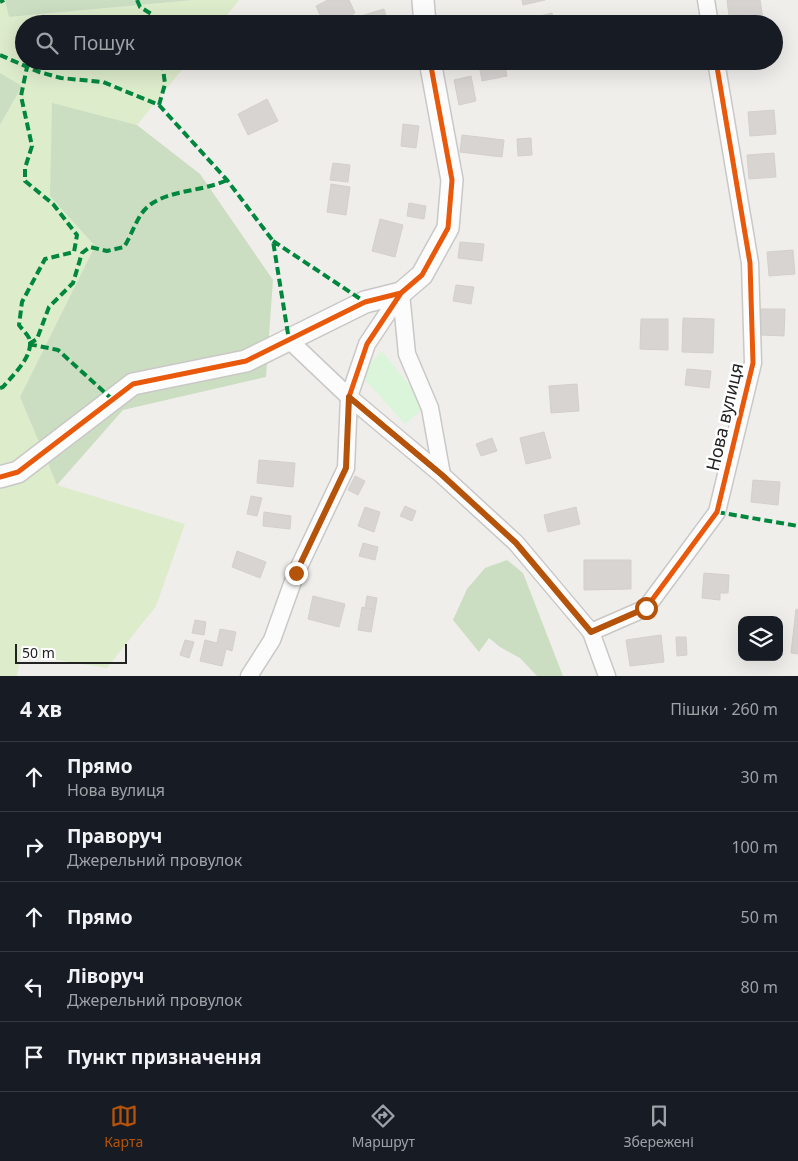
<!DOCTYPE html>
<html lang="uk">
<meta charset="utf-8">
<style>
:root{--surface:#171b24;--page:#242831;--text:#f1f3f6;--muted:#9ea1a6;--line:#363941;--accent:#b45309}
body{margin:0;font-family:"Noto Sans",sans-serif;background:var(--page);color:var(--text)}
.controls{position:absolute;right:15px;bottom:15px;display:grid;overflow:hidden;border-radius:10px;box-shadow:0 5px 20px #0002}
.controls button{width:45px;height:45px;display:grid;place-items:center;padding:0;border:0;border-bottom:1px solid var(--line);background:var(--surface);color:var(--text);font:25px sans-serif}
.scale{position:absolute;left:15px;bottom:12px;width:112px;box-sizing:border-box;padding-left:5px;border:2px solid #222;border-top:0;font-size:14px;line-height:18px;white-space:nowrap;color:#222;-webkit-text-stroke:4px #fff;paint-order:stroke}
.stop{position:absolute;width:15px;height:15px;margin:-11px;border:4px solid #b45309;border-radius:50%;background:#fff}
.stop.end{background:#b45309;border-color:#fff;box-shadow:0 1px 5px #0008}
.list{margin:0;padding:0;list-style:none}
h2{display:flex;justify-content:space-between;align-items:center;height:65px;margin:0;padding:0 20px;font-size:21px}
h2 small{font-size:16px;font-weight:400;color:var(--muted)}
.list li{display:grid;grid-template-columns:32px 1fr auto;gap:15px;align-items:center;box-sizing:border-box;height:70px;padding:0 20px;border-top:1px solid var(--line)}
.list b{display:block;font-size:19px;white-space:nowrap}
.list p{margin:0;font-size:16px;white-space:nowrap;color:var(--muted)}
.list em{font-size:16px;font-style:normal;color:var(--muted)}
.icon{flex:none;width:28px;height:28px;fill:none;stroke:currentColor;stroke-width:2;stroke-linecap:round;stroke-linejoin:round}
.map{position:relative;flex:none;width:798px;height:676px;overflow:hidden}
.search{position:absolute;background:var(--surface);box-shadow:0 5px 20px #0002;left:15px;right:15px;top:15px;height:55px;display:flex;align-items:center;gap:12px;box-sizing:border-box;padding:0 18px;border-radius:28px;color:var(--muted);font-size:19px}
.sheet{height:415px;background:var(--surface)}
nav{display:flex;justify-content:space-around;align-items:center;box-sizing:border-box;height:70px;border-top:1px solid var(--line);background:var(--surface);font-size:14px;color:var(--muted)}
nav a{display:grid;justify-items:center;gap:2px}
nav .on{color:var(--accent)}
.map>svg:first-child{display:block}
</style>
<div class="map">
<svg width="798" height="676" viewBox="0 0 798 676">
<rect width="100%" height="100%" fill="#f0eeeb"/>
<path fill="#ddeccb" d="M0,0H5L10,17L194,0H239L220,24H24V61H189L137,125L52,104L51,196L95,246L20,397L57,485L185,524L156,606L107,668L21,654L17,676H0V125L22,86L0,73Z"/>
<path fill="#cbdec1" d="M5,0H194L9,17Z
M0,73L22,86L0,125Z
M52,103L137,125L200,174L273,280L266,377L123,410L57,485L20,397L95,246L50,196Z
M507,560L523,573L563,676H537L520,658L500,647L489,638L479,652L453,620L467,589L485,568Z"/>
<path fill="#daf5da" d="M382,351L426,406L405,424L360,374Z"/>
<path fill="#d7d4d2" stroke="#d3d0cc" d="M328,0H349L355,13L334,24H324L316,6Z
M522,0H545L523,5Z
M727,0H760L763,19L730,23Z
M384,9L388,24H363L361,16Z
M552,13L555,24H521L520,21Z
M492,61H504L507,76L482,81L479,64Z
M471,76L476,101L459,105L454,80Z
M267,99L278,121L248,135L238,114Z
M774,110L776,134L750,136L748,112Z
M403,124L419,126L416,148L401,146Z
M462,135L504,140L502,157L460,152Z
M531,138L532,155L518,156L517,139Z
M774,153L776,177L749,179L747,155Z
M333,163L350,165L348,182L330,180Z
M331,184L350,187L346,215L327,212Z
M409,203L426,206L424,219L407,216Z
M380,219L403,225L395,257L372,251Z
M460,242L484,244L482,261L458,258Z
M793,250L795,274L769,276L767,252Z
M456,285L474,287L471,304L453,301Z
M761,309H785L784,336L760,335Z
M683,318L714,319L713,353L682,352Z
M641,319H668V350L640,349Z
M687,369L711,371L709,388L685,385Z
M577,384L579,411L551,413L549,386Z
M544,432L551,458L526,464L520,438Z
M492,438L497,451L481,456L476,444Z
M259,460L295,463L293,487L257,483Z
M355,476L365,481L358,495L348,490Z
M753,480L780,482L778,505L751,502Z
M251,496L262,498L257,516L247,514Z
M405,506L416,511L412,521L400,516Z
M365,507L380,512L374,532L358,526Z
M576,507L580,524L548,532L544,515Z
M264,512L291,516L290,529L263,526Z
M363,543L378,547L375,560L359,556Z
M237,551L266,562L260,578L232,567Z
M584,560H631V589L584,590Z
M704,573L729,575L728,593H720V600L702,598Z
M313,596L345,604L339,627L308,619Z
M367,596L377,598L375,610L365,608Z
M362,607L375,610L371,632L358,630Z
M796,609L798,610V654L791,653Z
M195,620L206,622L204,635L192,633Z
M220,629L236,632L232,651L226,649L222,666L200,661L205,640L217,643Z
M661,635L664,662L630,666L626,640Z
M676,637H686L687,655L677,656Z
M185,640L194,642L189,658L180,655Z"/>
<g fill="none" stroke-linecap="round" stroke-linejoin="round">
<defs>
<path id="minor" d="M706,0L710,24
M401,293L407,354L430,408L442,475L516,543L591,632L607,676
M401,293L367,344L349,397L442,475
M591,632L646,608L717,512L753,363L750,263L716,61
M249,676L272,640L296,573L346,468L349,397L289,340"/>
<path id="tertiary" d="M423,0L425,24
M0,477L18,472L133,384L246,361L365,302L401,293L422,275L448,228L452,180L430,61"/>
</defs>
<use href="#minor" stroke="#c9c8c7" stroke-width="19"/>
<use href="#tertiary" stroke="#c9c8c7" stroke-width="24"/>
<use href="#minor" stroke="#fdfcfc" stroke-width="16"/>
<use href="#tertiary" stroke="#fdfcfc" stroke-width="21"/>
<path stroke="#00873e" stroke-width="4" stroke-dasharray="8 4" stroke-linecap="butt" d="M137,0L140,7L153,15L156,24
M0,2L4,0
M0,55L39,72L61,78L103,82L159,105L227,180L273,241L289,340
M159,105L165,84L162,61
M273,241L365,302
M29,344L37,339L49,307L73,283L82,253L90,247L107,251L124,247C131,236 135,223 142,213C159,189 201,193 227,180
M29,344L58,350L113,400
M0,388L3,387C13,375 35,355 29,338C27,334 22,329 19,325L22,302L45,259L74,252L77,235L53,204L25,181V168L32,146L21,96L27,67
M717,512L798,526"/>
<defs>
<path id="cycleway" d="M430,61L452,180L448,228L422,275L401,293L367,344L349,397L442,475
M0,477L18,472L133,384L246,361L365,302L401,293
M591,632L646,608L717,512L753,363L750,263L716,61"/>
</defs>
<use href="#cycleway" stroke="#fff" stroke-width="8"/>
<use href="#cycleway" stroke="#e8590c" stroke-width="5"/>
</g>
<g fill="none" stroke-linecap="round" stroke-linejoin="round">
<path stroke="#b45309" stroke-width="6" d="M296,573L346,468L349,397L442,475L516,543L591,632L646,608"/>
</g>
<g text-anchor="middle" stroke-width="5" stroke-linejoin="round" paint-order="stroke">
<g font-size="18" fill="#222" stroke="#fff">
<text transform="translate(725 417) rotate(-77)" y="6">Нова вулиця</text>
</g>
</g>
</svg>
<div class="controls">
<button><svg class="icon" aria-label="layers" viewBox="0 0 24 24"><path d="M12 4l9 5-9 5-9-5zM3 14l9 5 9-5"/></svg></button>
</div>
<div class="scale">50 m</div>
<div class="stop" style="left:646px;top:608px"></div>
<div class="stop end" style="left:296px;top:573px"></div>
<div class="search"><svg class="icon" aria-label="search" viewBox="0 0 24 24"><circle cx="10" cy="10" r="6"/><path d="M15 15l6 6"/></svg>Пошук</div>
</div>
<section class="sheet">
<h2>4 хв<small>Пішки · 260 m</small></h2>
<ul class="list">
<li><svg class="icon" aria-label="ahead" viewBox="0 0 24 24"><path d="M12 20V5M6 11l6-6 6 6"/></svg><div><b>Прямо</b><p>Нова вулиця</p></div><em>30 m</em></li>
<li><svg class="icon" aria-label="right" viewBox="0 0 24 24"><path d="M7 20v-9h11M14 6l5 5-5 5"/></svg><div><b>Праворуч</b><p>Джерельний провулок</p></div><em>100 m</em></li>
<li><svg class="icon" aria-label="ahead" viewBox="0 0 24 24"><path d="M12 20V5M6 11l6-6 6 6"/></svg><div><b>Прямо</b></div><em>50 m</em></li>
<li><svg class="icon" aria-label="left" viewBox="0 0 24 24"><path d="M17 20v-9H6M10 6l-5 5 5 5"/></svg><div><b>Ліворуч</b><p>Джерельний провулок</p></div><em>80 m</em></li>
<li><svg class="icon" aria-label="arrive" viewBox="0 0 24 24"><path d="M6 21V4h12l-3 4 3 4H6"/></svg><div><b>Пункт призначення</b></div></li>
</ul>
</section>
<nav>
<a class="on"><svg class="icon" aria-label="map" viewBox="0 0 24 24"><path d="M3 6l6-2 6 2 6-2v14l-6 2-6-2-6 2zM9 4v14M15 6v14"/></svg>Карта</a>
<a><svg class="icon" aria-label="directions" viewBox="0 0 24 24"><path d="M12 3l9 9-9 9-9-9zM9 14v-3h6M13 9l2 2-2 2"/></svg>Маршрут</a>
<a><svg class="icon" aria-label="saved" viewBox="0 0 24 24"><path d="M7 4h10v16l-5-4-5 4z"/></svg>Збережені</a>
</nav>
